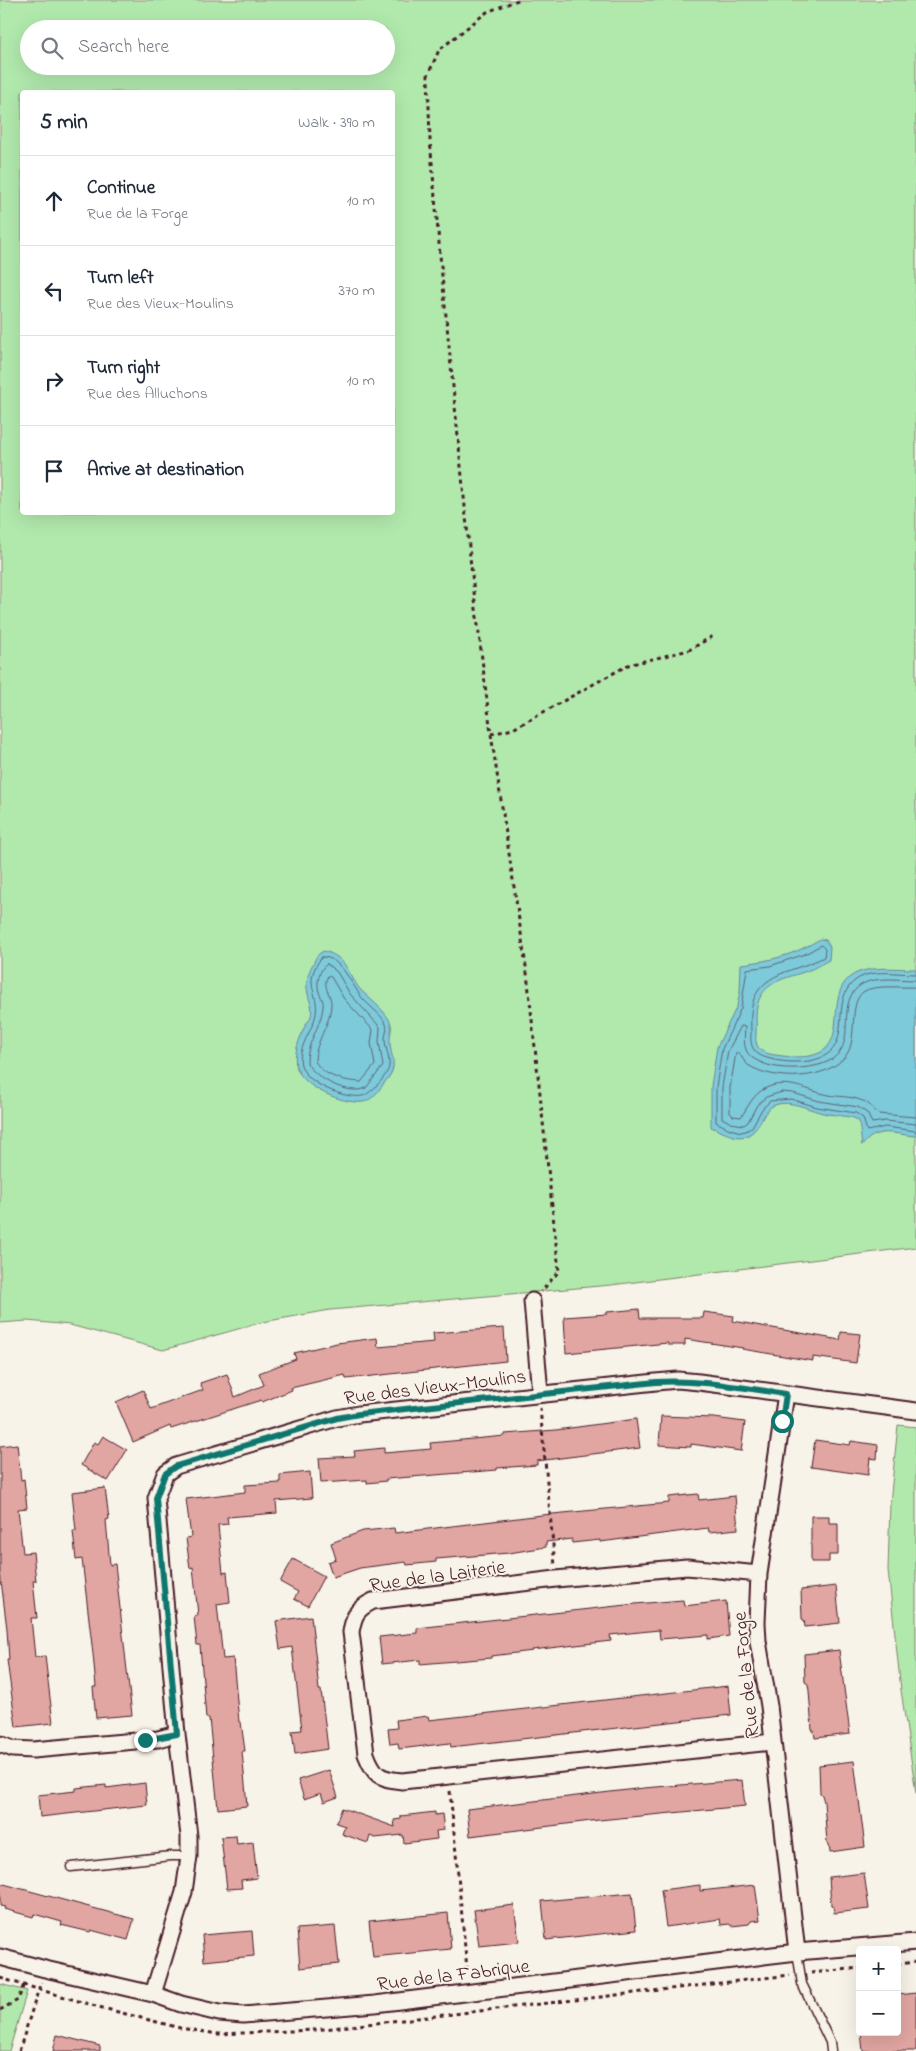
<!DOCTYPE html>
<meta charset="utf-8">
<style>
:root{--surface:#fff;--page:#f2f2f3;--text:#1f2937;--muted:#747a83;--line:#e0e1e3}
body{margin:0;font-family:"Indie Flower",sans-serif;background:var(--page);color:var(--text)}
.controls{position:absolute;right:15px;bottom:15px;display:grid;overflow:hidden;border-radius:5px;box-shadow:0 5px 20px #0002}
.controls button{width:45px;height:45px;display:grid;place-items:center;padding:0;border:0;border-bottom:1px solid var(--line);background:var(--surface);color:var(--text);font:25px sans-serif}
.stop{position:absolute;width:15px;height:15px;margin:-11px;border:4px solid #0f766e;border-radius:50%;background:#fff}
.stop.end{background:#0f766e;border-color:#fff;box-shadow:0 1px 5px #0008}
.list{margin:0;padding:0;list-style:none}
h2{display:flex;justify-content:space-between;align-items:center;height:65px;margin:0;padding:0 20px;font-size:21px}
h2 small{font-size:16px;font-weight:400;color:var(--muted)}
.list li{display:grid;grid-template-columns:32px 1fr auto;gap:15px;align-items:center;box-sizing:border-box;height:90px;padding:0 20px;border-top:1px solid var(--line)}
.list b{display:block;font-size:19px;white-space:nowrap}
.list p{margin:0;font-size:16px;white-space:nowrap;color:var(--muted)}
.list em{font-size:16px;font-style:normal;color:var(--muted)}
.icon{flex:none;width:28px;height:28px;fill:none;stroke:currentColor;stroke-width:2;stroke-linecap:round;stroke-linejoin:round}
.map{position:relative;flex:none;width:916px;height:2051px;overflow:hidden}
.search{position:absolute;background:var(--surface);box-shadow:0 5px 20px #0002;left:20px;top:20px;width:375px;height:55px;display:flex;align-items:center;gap:12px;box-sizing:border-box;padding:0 18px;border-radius:28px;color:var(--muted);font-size:19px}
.panel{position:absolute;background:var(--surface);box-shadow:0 5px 20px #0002;left:20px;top:90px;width:375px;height:425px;border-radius:5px}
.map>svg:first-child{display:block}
</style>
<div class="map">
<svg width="916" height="2051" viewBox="0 0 916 2051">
<rect width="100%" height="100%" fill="#f7f3e8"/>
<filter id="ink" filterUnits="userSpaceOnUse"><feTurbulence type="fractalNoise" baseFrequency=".02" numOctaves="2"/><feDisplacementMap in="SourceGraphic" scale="10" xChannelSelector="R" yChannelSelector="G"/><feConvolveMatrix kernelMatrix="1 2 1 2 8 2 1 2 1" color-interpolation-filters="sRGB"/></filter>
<g filter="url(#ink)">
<path fill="#b1e9ad" stroke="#7e846c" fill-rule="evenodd" d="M0,0H916V1247L611,1285L330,1310L263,1322L163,1350L70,1325L27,1321L0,1323ZM29,29H386V66H29ZM22,92H392V512H22Z
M898,1425L916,1427V1793L901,1690L888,1570L890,1503Z
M0,1984L27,1991L9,2051H0Z"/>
<path fill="#7dcadb" stroke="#698695" d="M820,939L826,940L830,947L829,960C823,963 818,966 812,969C791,978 762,979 757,1007C755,1016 757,1025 756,1034C754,1053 767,1054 783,1056C869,1066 811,991 859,972C876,966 899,969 916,969V1136C895,1135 877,1125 862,1146L859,1121L854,1118C845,1116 836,1115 827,1114C811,1111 791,1099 775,1105C769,1107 765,1113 762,1119C748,1146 734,1137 711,1127V1086L717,1047L737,1006L740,992L741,964C771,961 794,955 820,939Z
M324,951C346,957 347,971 359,988C369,999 383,1008 390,1021C393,1028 390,1033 390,1040C390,1059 400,1065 385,1082C379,1090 373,1100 363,1102C343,1104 302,1088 296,1066C293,1054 300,1037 305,1026C307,1022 310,1020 311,1016C313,1005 310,1004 308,994C305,982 308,972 314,962C316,957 318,953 324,951Z"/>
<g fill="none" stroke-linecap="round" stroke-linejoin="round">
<path stroke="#5e6371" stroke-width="1" d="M322,957C341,956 352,986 363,999C370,1007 381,1014 386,1024C388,1030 385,1034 385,1039C385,1048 390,1057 389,1066C389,1074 370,1095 362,1096C345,1099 306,1084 301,1065C297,1049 311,1032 315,1018C322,993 300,985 322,957Z
M327,964L337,972L350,994L380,1027L379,1042L383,1066L366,1088C349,1096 316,1079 307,1063C306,1043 321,1027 323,1007C324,1000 321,998 319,992C316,983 319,969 327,964Z
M916,974C899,974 874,969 859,978C823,999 862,1052 809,1061C795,1063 780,1062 767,1058C753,1054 750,1046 751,1033C751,1024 750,1015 752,1006C758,972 798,971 824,957L825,949L821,945L805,954L770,966L747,969L741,1008L722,1049L716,1087V1122L730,1129L741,1132L746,1131L752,1127L762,1109L770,1101L791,1099L817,1107L856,1113L863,1118L867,1131L885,1127L916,1131
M328,976L331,977L344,999L373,1030L371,1043L375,1065L361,1082C344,1081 324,1077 315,1061C315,1041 330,1026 331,1005C332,994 321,987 328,976Z
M916,980C899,980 870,975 857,988C832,1011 868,1058 809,1067C794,1069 774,1069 760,1062C742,1054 744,1044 745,1027L741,1026L728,1051L722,1087V1118L731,1123L744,1125L748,1122L757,1105L766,1097L782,1092L793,1093L819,1101L858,1107L867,1113L872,1123L885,1121L916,1124
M916,987C903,988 873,984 863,992C848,1004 858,1037 847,1054C829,1081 774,1082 748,1065C744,1062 742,1057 739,1053H736L730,1088V1113L733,1116L741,1117C748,1107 753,1094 766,1088C787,1078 808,1091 829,1095C839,1097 850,1096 860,1100C868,1102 873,1108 878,1114L916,1117"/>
</g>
<path fill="#e1a6a1" stroke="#4a1f2b" d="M639,1309L640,1318H703L704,1312L734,1316L733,1321L840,1340L841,1332L860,1334L856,1363L813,1357V1361L742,1349L743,1348L685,1339V1345H668V1343L566,1353L564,1317L607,1314V1312Z
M504,1328L506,1361L346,1379L345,1375L291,1388L292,1390L262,1402L261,1400L171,1429L170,1426L133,1442L116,1402L143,1390L151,1409L203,1390L200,1383L227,1374L235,1397L264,1385L259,1373L296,1359L294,1353L337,1343L377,1338L378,1347L434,1342L433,1333Z
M661,1416L714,1418L745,1422L741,1451L691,1444V1447L659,1445Z
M636,1419L640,1448L537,1461V1465L497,1468V1470L386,1479V1481L367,1483V1480L321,1483L319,1458L355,1456L354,1451L384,1448V1453L431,1449L430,1443L505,1436V1434L556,1430Z
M103,1436L127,1450L108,1481L81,1465L94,1442L98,1444Z
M815,1440L850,1445L851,1441L878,1445L877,1459L870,1458L868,1475L811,1467Z
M17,1444L21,1480L24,1479L27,1508L18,1509L23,1553L33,1552L36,1581H33L37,1618H31L35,1657L45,1656L53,1723L16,1727L7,1660H9L7,1629L0,1572V1446Z
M310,1472L312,1498L276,1501L277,1513L227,1517L228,1524L218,1525L223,1573L227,1572L230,1602L217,1604L223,1659L233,1658L239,1722H241L245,1751H242L247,1806L218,1809L209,1718H206L200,1645H197L194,1616L198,1615L193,1567L190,1568L186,1538L191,1537L186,1499L245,1492V1485L280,1483V1475Z
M105,1488L109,1519L106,1520L110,1565L115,1564L132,1715L96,1718L93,1687H96L93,1654L82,1559L76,1560L73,1531H76L72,1492Z
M698,1494L699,1500L735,1496L738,1529L709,1532L708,1528L600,1542V1540L572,1543V1539L546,1542V1547L509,1553L436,1559V1562L407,1565L406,1562L360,1568L333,1577L328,1562L336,1559L331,1543L363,1531L394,1528L395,1533L542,1515L669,1503V1497Z
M811,1516H829V1523H838V1555H829V1562H811Z
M293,1559L324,1576L308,1606L294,1599L298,1592L280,1582Z
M836,1586L840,1623L805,1627L804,1620L802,1619L801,1590Z
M683,1600L684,1606L726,1601L729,1636L708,1639V1635L660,1639L659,1630L610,1635L611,1641L532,1650L533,1651L491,1656V1658L420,1664V1660L382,1664L379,1637L417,1633V1628L635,1604Z
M311,1616L319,1690H321L328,1749L295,1754L292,1731L302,1730L292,1647L280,1649L276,1621Z
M839,1650L850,1734L815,1738L814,1731L812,1730L809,1691L808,1684L805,1682L804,1654Z
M728,1686L731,1715L451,1747L450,1743L399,1749L398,1743L390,1744L388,1729L397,1728L396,1720L428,1716L429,1720Z
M854,1761L865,1847L830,1852L829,1844L827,1843L824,1802L822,1795L820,1793L819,1765Z
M329,1770L338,1797L324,1802L321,1793L304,1799L298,1780Z
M742,1780L745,1806L599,1820L470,1836L467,1809L644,1788Z
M145,1783L147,1805L40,1817L38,1795L76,1791V1788L106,1785V1788Z
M342,1808L395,1827L394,1820L401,1819V1816L435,1812V1815L442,1814L444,1830L436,1831L437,1839L404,1843L403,1835L375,1838L370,1836L368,1843L342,1834L345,1826L336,1823Z
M236,1836L237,1844L253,1842L257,1878L241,1880L242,1888L227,1889L221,1837Z
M864,1873L869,1909L834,1913L833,1906L831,1905L829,1877Z
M0,1883L134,1919L128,1940L91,1930L90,1932L61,1925L62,1922L34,1914L33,1917L4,1909L5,1907L0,1906Z
M700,1885V1891L755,1885L760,1920L751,1921L749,1924L732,1926L729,1924L721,1925L720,1919L666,1927L661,1890Z
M632,1893L636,1930L546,1940L542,1901Z
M514,1905L519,1942L479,1946L474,1910Z
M448,1913L451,1949L373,1957L369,1921Z
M335,1926L339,1964L300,1968L297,1929Z
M252,1931L254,1956L204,1961L202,1935Z
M916,1993V2051H863L861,2032H897V1995Z
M57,2035L100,2046V2051H53Z"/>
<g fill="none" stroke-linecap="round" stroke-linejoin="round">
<defs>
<path id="lane" d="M71,1867L171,1856H189
M797,1952L802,1984L830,2042L831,2051"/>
<path id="street" d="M532,1301L540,1393
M786,1394L759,1574L757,1623L758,1641L769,1706L797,1952
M759,1574L687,1567L556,1579L373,1601C357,1609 354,1614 351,1632L366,1754C374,1775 379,1779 402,1781L772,1742
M0,1744L13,1749L33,1750L158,1739L177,1734
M0,1957L45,1969L153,1994L181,2004L219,2013L243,2015L375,2004L797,1952L916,1942
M153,1994L184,1892L189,1856V1836L177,1734L156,1498L165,1474L176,1466L337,1418L359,1414L656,1382L678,1380L699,1382L916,1411"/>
</defs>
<use href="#lane" stroke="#4a1f2b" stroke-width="11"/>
<use href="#street" stroke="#4a1f2b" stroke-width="19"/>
<path stroke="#4a1f2b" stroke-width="3" stroke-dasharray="4 4" stroke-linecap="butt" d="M518,0L487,12L439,50L428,75L430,140L441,266L471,567L491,734L527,973L559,1271L541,1292
M491,734L513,729L628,665L689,650L713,636
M540,1408L555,1566
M450,1791L467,1969
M897,1964L916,1962
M811,1973L860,1968
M0,1978L99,2007L180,2028L218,2034L315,2030L790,1975
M0,2010L18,2000L24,1984
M19,2051L41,1982"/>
<use href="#lane" stroke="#f7f3e8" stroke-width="8"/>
<use href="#street" stroke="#f7f3e8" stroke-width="15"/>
</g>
</g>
<g fill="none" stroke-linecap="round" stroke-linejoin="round" filter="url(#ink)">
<path stroke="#0f766e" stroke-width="6" d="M145,1740L177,1734L156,1498L165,1474L176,1466L337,1418L359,1414L656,1382C699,1379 743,1388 786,1394L782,1421"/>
</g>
<g text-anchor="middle" stroke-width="4" stroke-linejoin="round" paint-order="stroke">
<g font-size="20" fill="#4a1f2b" stroke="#f7f3e8">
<text transform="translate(435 1386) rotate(-7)" y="7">Rue des Vieux-Moulins</text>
<text transform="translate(437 1575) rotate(-8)" y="7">Rue de la Laiterie</text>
<text transform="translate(745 1675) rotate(-96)" y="7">Rue de la Forge</text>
<text transform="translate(453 1974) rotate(-7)" y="7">Rue de la Fabrique</text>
</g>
</g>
</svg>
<div class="controls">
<button>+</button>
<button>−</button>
</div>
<div class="stop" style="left:782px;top:1421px"></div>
<div class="stop end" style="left:145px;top:1740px"></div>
<div class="search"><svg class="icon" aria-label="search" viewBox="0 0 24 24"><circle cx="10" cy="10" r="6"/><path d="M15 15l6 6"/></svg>Search here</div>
<section class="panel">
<h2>5 min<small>Walk · 390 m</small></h2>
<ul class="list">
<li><svg class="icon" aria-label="ahead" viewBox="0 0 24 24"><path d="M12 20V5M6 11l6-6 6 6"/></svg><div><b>Continue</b><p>Rue de la Forge</p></div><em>10 m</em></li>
<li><svg class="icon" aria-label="left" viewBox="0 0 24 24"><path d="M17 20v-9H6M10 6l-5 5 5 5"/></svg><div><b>Turn left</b><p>Rue des Vieux-Moulins</p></div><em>370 m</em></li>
<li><svg class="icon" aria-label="right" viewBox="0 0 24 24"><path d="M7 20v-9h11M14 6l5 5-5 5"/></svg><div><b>Turn right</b><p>Rue des Alluchons</p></div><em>10 m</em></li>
<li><svg class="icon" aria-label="arrive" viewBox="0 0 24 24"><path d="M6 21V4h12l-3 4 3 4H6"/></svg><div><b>Arrive at destination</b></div></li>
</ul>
</section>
</div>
